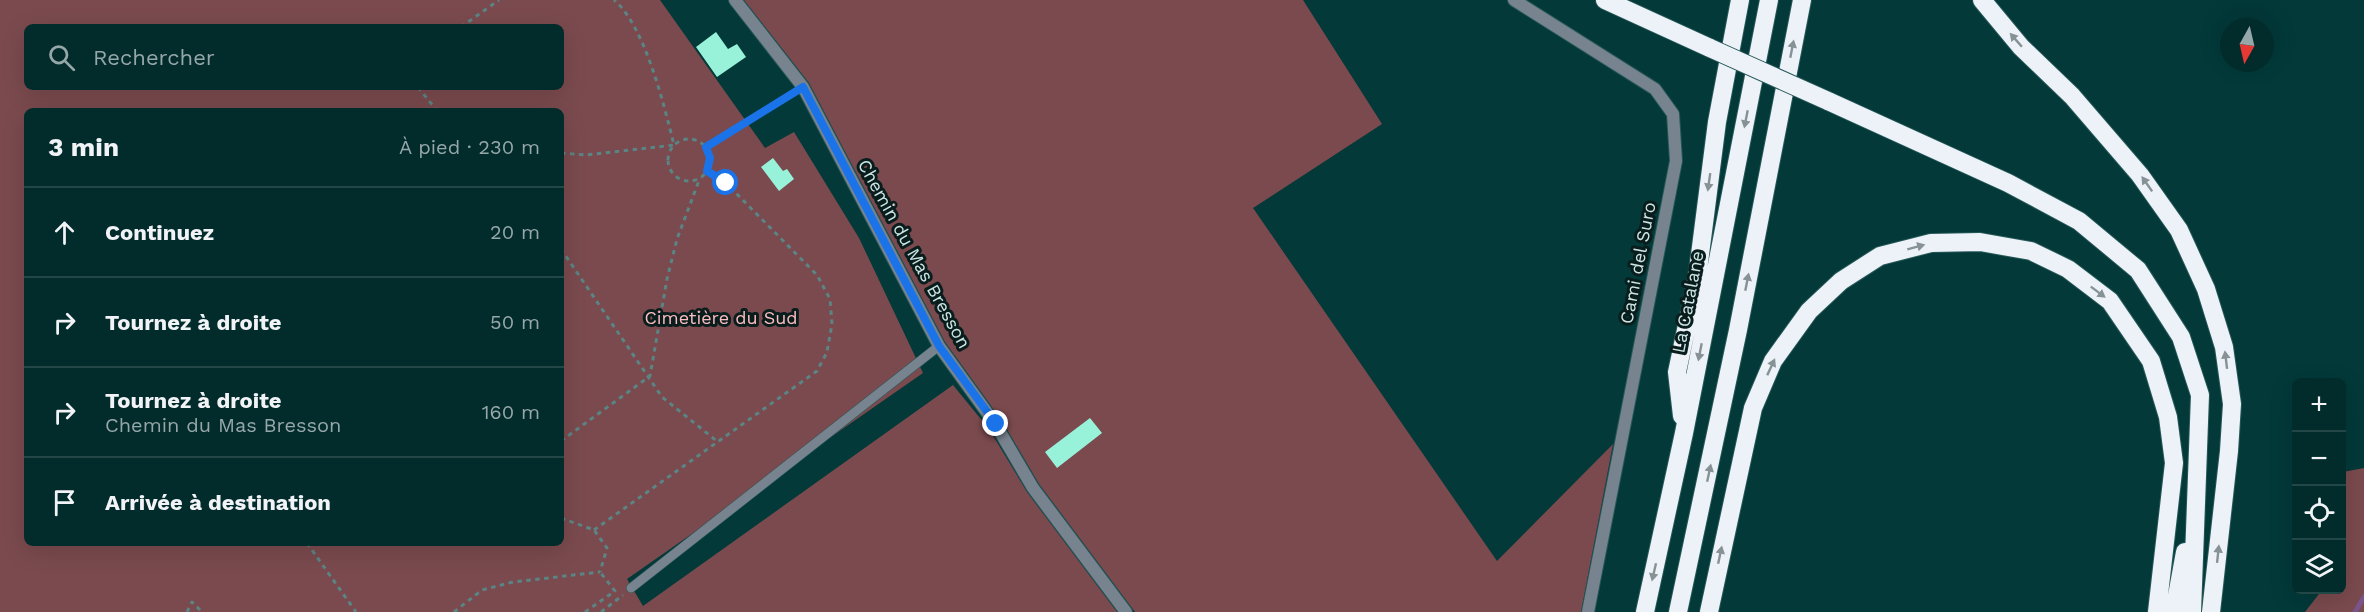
<!DOCTYPE html>
<html lang="fr">
<meta charset="utf-8">
<style>
:root{--surface:#022b2b;--page:#0c3333;--text:#f1f3f6;--muted:#96a7a9;--line:#234747}
body{margin:0;font-family:"Work Sans",sans-serif;background:var(--page);color:var(--text)}
.controls{position:absolute;right:18px;bottom:18px;display:grid;overflow:hidden;border-radius:9px;box-shadow:0 6px 24px #0002}
.controls button{width:54px;height:54px;display:grid;place-items:center;padding:0;border:0;border-bottom:2px solid var(--line);background:var(--surface);color:var(--text);font:30px sans-serif}
.compass{position:absolute;left:2220px;top:18px;width:54px;height:54px;border-radius:50%;background:var(--surface);box-shadow:0 6px 24px #0002;rotate:188deg}
.stop{position:absolute;width:18px;height:18px;margin:-14px;border:4px solid #1a73e8;border-radius:50%;background:#fff}
.stop.end{background:#1a73e8;border-color:#fff;box-shadow:0 2px 6px #0008}
.list{margin:0;padding:0;list-style:none}
h2{display:flex;justify-content:space-between;align-items:center;height:78px;margin:0;padding:0 24px;font-size:26px}
h2 small{font-size:20px;font-weight:400;color:var(--muted)}
.list li{display:grid;grid-template-columns:39px 1fr auto;gap:18px;align-items:center;box-sizing:border-box;height:90px;padding:0 24px;border-top:2px solid var(--line)}
.list b{display:block;font-size:22px;white-space:nowrap}
.list p{margin:0;font-size:20px;white-space:nowrap;color:var(--muted)}
.list em{font-size:20px;font-style:normal;color:var(--muted)}
.icon{flex:none;width:33px;height:33px;fill:none;stroke:currentColor;stroke-width:2;stroke-linecap:round;stroke-linejoin:round}
.map{position:relative;flex:none;width:2364px;height:612px;overflow:hidden}
.search{position:absolute;background:var(--surface);box-shadow:0 6px 24px #0002;left:24px;top:24px;width:540px;height:66px;display:flex;align-items:center;gap:15px;box-sizing:border-box;padding:0 21px;border-radius:9px;color:var(--muted);font-size:22px}
.panel{position:absolute;background:var(--surface);box-shadow:0 6px 24px #0002;left:24px;top:108px;width:540px;height:438px;border-radius:9px}
.map>svg:first-child{display:block}
</style>
<div class="map">
<svg width="2364" height="612" viewBox="0 0 2364 612">
<rect width="100%" height="100%" fill="#033939"/>
<path fill="#7a4a4e" fill-rule="evenodd" d="M0,0H660L765,148L794,132L859,238L923,373L627,579L643,606L953,385L989,429L1027,492L1117,612H0ZM27,27H561V87H27ZM27,111H561V543H27Z
M744,0H1303L1382,124L1253,208L1497,561L1613,444L1581,612H1135L1039,484L1002,421L945,342L809,83Z
M2364,468V612H2305L2322,590H2342L2343,472Z"/>
<g fill="none" stroke-linecap="round" stroke-linejoin="round">
<path stroke="#7a558b" stroke-width="5" d="M2355,612L2364,597"/>
</g>
<path fill="#98f2d9" d="M716,32L728,49L737,44L746,57L717,77L696,47Z
M773,158L783,171L787,169L794,179L779,191L761,167Z
M1090,418L1102,433L1057,468L1045,452Z"/>
<g fill="none" stroke-linecap="round" stroke-linejoin="round">
<defs>
<path id="lane" d="M631,588L939,346"/>
<path id="street" d="M735,0L803,87L939,346L996,425L1033,488L1126,612
M1514,0L1655,89L1673,114L1676,161L1588,612"/>
<path id="highway" d="M1605,0L1710,48
M1982,0L2021,47L2072,96L2140,175L2179,230L2206,289L2224,347L2232,404L2229,451L2211,612
M1828,101L2008,183L2079,221L2138,270L2181,337L2200,395L2192,612
M1682,416L1677,372L1697,278L1717,122L1740,0
M1645,612L1684,433L1769,0
M1678,612L1738,330L1802,0
M1709,612L1753,408L1773,361L1809,311L1841,281L1880,256L1931,243L1980,242L2031,251L2068,269L2110,301L2151,361L2168,417L2174,463L2157,612
M2174,612L2185,552"/>
</defs>
<use href="#lane" stroke="#275858" stroke-width="10"/>
<use href="#street" stroke="#275858" stroke-width="14"/>
<use href="#highway" stroke="#275858" stroke-width="20"/>
<path stroke="#5b8484" stroke-width="3" stroke-dasharray="4.5 4.5" stroke-linecap="butt" d="M461,27L499,0
M418,87L437,111
M668 160a21 21 0 1 1 42 0a21 21 0 1 1-42 0Z
M706,147L791,94
M561,153L585,155L674,145C664,105 645,26 614,0
M561,249L662,397L718,442
M561,441L650,376L667,279L677,239L700,178
M561,518L594,530L607,548L600,572
M594,530L817,371L827,352L832,324L830,299L817,275L726,183L707,171
M307,543L356,612
M187,612L192,602L202,612
M454,612L482,590L513,582L600,572
M585,612L615,591L600,572
M601,612L623,595"/>
<use href="#lane" stroke="#788390" stroke-width="9"/>
<use href="#street" stroke="#788390" stroke-width="12"/>
<use href="#highway" stroke="#edf2f9" stroke-width="18"/>
<defs>
<path id="highway-bridge" d="M1710,48L1828,101"/>
</defs>
<use href="#highway-bridge" stroke="#275858" stroke-width="20" stroke-linecap="butt"/>
<use href="#highway-bridge" stroke="#edf2f9" stroke-width="18"/>
</g>
<defs><path id="oneway-solid" d="M-6-.8H1V-3.2L6.5 0L1 3.2V.8H-6Z" transform="scale(1.5)"/></defs>
<g fill="#869296">
<use href="#oneway-solid" transform="translate(2016 40) rotate(-131)"/>
<use href="#oneway-solid" transform="translate(1792 49) rotate(-79)"/>
<use href="#oneway-solid" transform="translate(1746 119) rotate(101)"/>
<use href="#oneway-solid" transform="translate(1709 182) rotate(98)"/>
<use href="#oneway-solid" transform="translate(2147 184) rotate(-125)"/>
<use href="#oneway-solid" transform="translate(1916 247) rotate(-15)"/>
<use href="#oneway-solid" transform="translate(1747 282) rotate(-79)"/>
<use href="#oneway-solid" transform="translate(2098 292) rotate(37)"/>
<use href="#oneway-solid" transform="translate(1700 352) rotate(101)"/>
<use href="#oneway-solid" transform="translate(2226 360) rotate(-97)"/>
<use href="#oneway-solid" transform="translate(1771 367) rotate(-65)"/>
<use href="#oneway-solid" transform="translate(1709 473) rotate(-78)"/>
<use href="#oneway-solid" transform="translate(2218 554) rotate(-84)"/>
<use href="#oneway-solid" transform="translate(1720 555) rotate(-78)"/>
<use href="#oneway-solid" transform="translate(1654 572) rotate(103)"/>
</g>
<g fill="none" stroke-linecap="round" stroke-linejoin="round">
<path stroke="#1a73e8" stroke-width="8" d="M726,183L707,171L710,158L706,147L803,87L939,346L996,424"/>
</g>
<g text-anchor="middle" stroke-width="6" stroke-linejoin="round" paint-order="stroke">
<g font-size="18" fill="#cde6e5" stroke="#091d1d">
<text transform="translate(914 254) rotate(61)" y="6">Chemin du Mas Bresson</text>
<text transform="translate(1638 263) rotate(-79)" y="6">Cami del Suro</text>
<text transform="translate(1688 302) rotate(-79)" y="6">La Catalane</text>
</g>
<g font-size="18" fill="#fdbdc1" stroke="#091d1d">
<text x="721" y="324">Cimetière du Sud</text>
</g>
</g>
</svg>
<div class="controls">
<button>+</button>
<button>−</button>
<button><svg class="icon" aria-label="locate" viewBox="0 0 24 24"><circle cx="12" cy="12" r="6"/><path d="M12 2v4M12 18v4M2 12h4M18 12h4"/></svg></button>
<button><svg class="icon" aria-label="layers" viewBox="0 0 24 24"><path d="M12 4l9 5-9 5-9-5zM3 14l9 5 9-5"/></svg></button>
</div>
<svg class="compass" viewBox="-18 -18 36 36"><path d="M0-13l5 13h-10z" fill="#e53935"/><path d="M0 13l5-13h-10z" fill="#96a7a9"/></svg>
<div class="stop" style="left:726px;top:183px"></div>
<div class="stop end" style="left:996px;top:424px"></div>
<div class="search"><svg class="icon" aria-label="search" viewBox="0 0 24 24"><circle cx="10" cy="10" r="6"/><path d="M15 15l6 6"/></svg>Rechercher</div>
<section class="panel">
<h2>3 min<small>À pied · 230 m</small></h2>
<ul class="list">
<li><svg class="icon" aria-label="ahead" viewBox="0 0 24 24"><path d="M12 20V5M6 11l6-6 6 6"/></svg><div><b>Continuez</b></div><em>20 m</em></li>
<li><svg class="icon" aria-label="right" viewBox="0 0 24 24"><path d="M7 20v-9h11M14 6l5 5-5 5"/></svg><div><b>Tournez à droite</b></div><em>50 m</em></li>
<li><svg class="icon" aria-label="right" viewBox="0 0 24 24"><path d="M7 20v-9h11M14 6l5 5-5 5"/></svg><div><b>Tournez à droite</b><p>Chemin du Mas Bresson</p></div><em>160 m</em></li>
<li><svg class="icon" aria-label="arrive" viewBox="0 0 24 24"><path d="M6 21V4h12l-3 4 3 4H6"/></svg><div><b>Arrivée à destination</b></div></li>
</ul>
</section>
</div>
